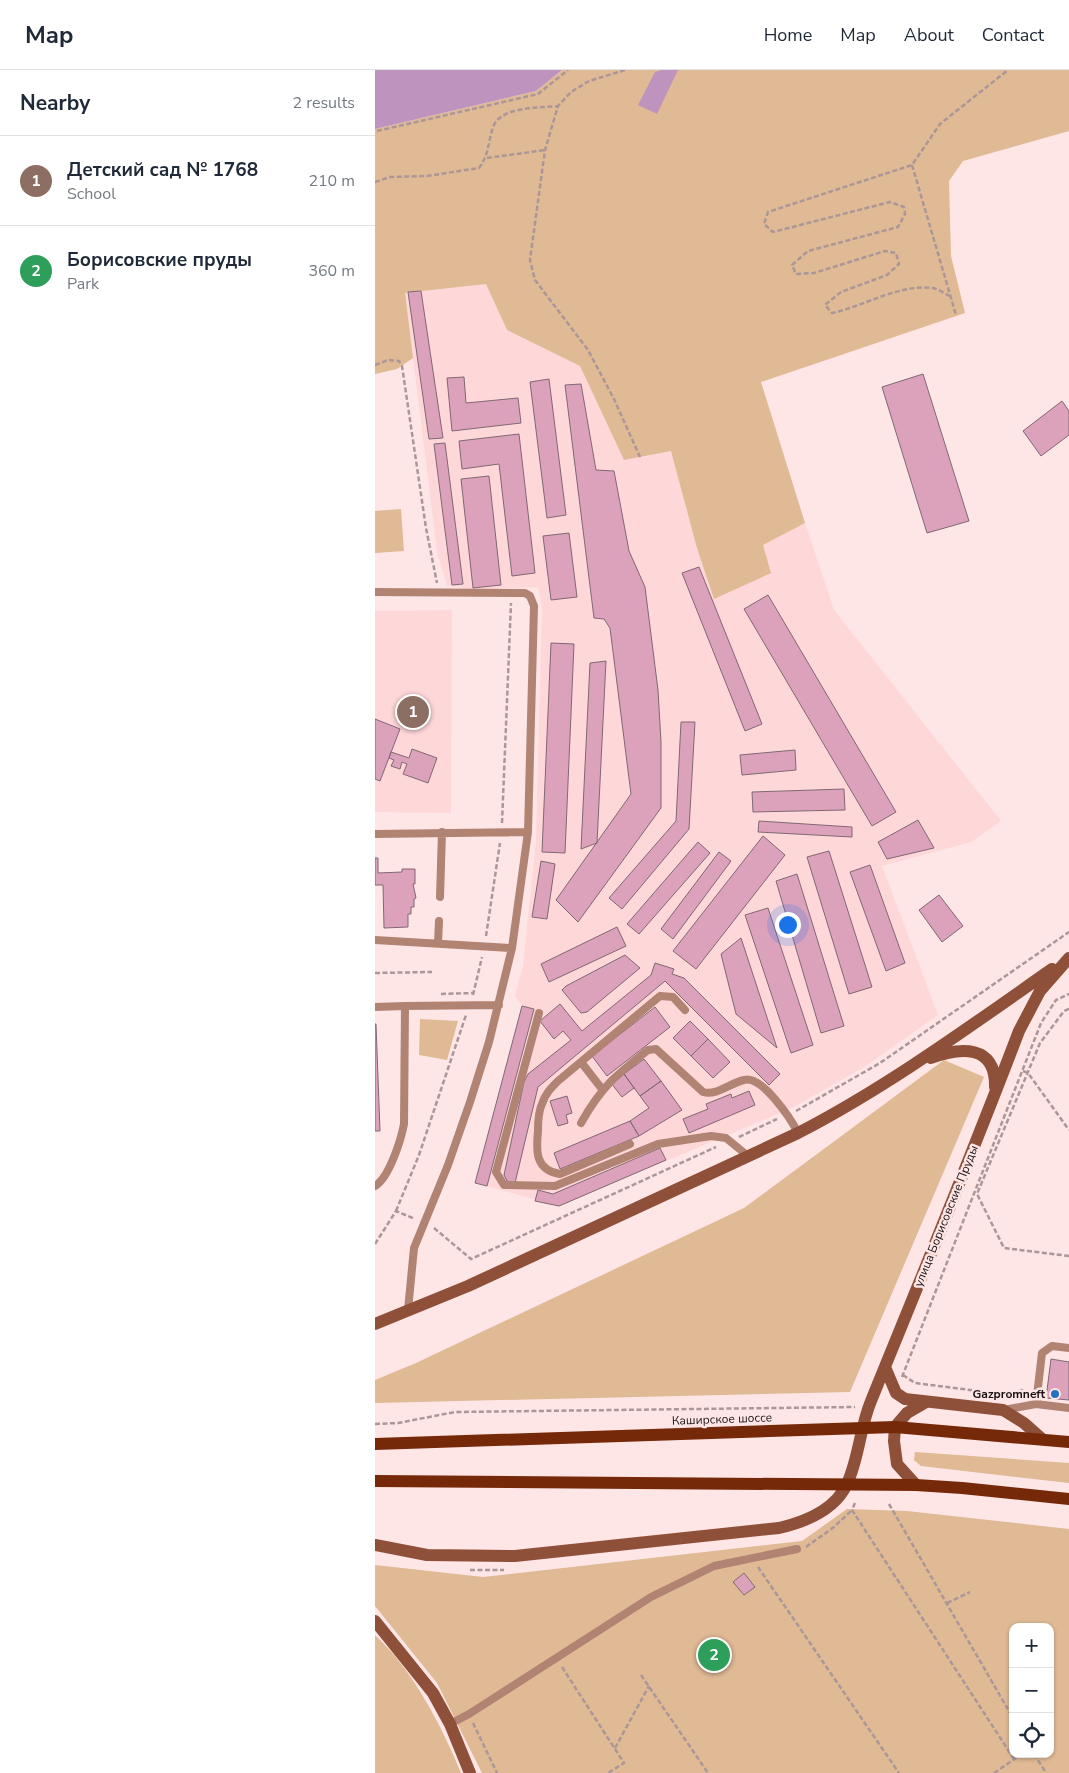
<!DOCTYPE html>
<meta charset="utf-8">
<style>
:root{--surface:#fff;--page:#f2f2f3;--text:#1f2937;--muted:#747a83;--line:#e0e1e3;--accent:#db2777}
body{margin:0;font-family:"Nunito Sans",sans-serif;background:var(--page);color:var(--text)}
.controls{position:absolute;right:15px;bottom:15px;display:grid;overflow:hidden;border-radius:10px;box-shadow:0 1px 4px #0004}
.controls button{width:45px;height:45px;display:grid;place-items:center;padding:0;border:0;border-bottom:1px solid var(--line);background:var(--surface);color:var(--text);font:25px sans-serif}
.you{position:absolute;left:412px;top:854px;width:18px;height:18px;margin:-12px;border:4px solid #fff;border-radius:50%;background:#1a73e8;box-shadow:0 0 0 8px #1a73e833}
.badge{display:grid;place-items:center;width:32px;height:32px;border-radius:50%;background:var(--accent);color:#fff;font-size:16px;font-weight:700}
.pin{position:absolute;translate:-50% -50%;border:2px solid #fff;box-shadow:0 1px 5px #0006}
.list{margin:0;padding:0;list-style:none}
h2{display:flex;justify-content:space-between;align-items:center;height:65px;margin:0;padding:0 20px;font-size:21px}
h2 small{font-size:16px;font-weight:400;color:var(--muted)}
.list li{display:grid;grid-template-columns:32px 1fr auto;gap:15px;align-items:center;box-sizing:border-box;height:90px;padding:0 20px;border-top:1px solid var(--line)}
.list b{display:block;font-size:19px;white-space:nowrap}
.list p{margin:0;font-size:16px;white-space:nowrap;color:var(--muted)}
.list em{font-size:16px;font-style:normal;color:var(--muted)}
.icon{flex:none;width:28px;height:28px;fill:none;stroke:currentColor;stroke-width:2;stroke-linecap:round;stroke-linejoin:round}
.map{position:relative;flex:none;width:694px;height:1703px;overflow:hidden}
header{display:flex;align-items:center;gap:30px;box-sizing:border-box;height:70px;padding:0 25px;background:var(--surface);border-bottom:1px solid var(--line)}
header strong{font-size:24px}
nav{display:flex;gap:28px;margin-inline-start:auto;font-size:18px}
main{display:flex}
aside{flex:1;background:var(--surface)}
.map>svg:first-child{display:block}
</style>
<header>
<strong>Map</strong>
<nav><a>Home</a><a>Map</a><a>About</a><a>Contact</a></nav>
</header>
<main>
<aside>
<h2>Nearby<small>2 results</small></h2>
<ul class="list">
<li><span class="badge" style="background:#8d6e63">1</span><div><b>Детский сад № 1768</b><p>School</p></div><em>210 m</em></li>
<li><span class="badge" style="background:#2e9e5b">2</span><div><b>Борисовские пруды</b><p>Park</p></div><em>360 m</em></li>
</ul>
</aside>
<div class="map">
<svg width="694" height="1703" viewBox="0 0 694 1703">
<rect width="100%" height="100%" fill="#fee5e6"/>
<path fill="#fed7d9" d="M111,214L132,260L205,296L249,390L296,381L388,475L430,453L459,540L626,751L596,772L507,796L563,945L489,997L419,1037L184,1136L100,1113L147,936L140,926L148,896L161,770L167,537L163,517L103,520L72,516L62,481L30,223Z
M77,540L76,743L0,742V541Z"/>
<path fill="#e0b995" fill-rule="evenodd" d="M187,0H694V61L588,91L574,111L576,186L590,243L386,312L430,453L388,475L396,503L339,529L322,478L296,381L249,390L205,296L132,260L111,214L30,223L38,288L22,299L0,304V59L161,21Z
M26,439L29,481L0,483V441Z
M45,949L83,951L72,990L44,985Z
M569,990L609,1007L475,1322L0,1333V1310L41,1293L369,1138Z
M540,1382L694,1393V1413L546,1396L539,1390Z
M472,1439L532,1441L694,1459V1703H107L62,1613L0,1536V1495L108,1507L427,1471ZM638,1557H675V1684H638Z
M0,1565C37,1599 67,1656 86,1703H0Z"/>
<path fill="#be94be" d="M0,0H187L161,21L0,59Z
M287,0H303L282,44L263,35L280,2Z"/>
<path fill="#dca2bc" stroke="#806872" d="M46,221L68,368L54,369L33,222Z
M548,304L594,451L552,463L507,317Z
M89,307L91,333L143,328L146,353L77,361L72,308Z
M174,309L191,445L172,448L155,312Z
M206,314L221,400L239,401L254,481L270,517L283,620L286,672V738L203,852L181,830L256,724L235,558L229,549L219,548L190,315Z
M687,331L694,341V365L666,386L648,361Z
M144,364L160,503L137,506L124,394L87,399L84,371Z
M70,373L88,514L77,515L59,374Z
M114,406L126,515L98,518L86,409Z
M194,463L202,527L176,530L168,466Z
M324,497L387,654L370,661L307,503Z
M393,525L521,742L497,756L369,539Z
M176,573L199,574L190,783L167,782Z
M231,591L222,773L206,779L215,593Z
M0,649L25,659L5,711L0,709Z
M306,652H320L314,759L247,839L234,828L301,751Z
M37,679L62,688L53,713L28,704L32,694L27,692L25,699L16,696L19,690L14,688L16,682L34,688Z
M420,680L421,700L367,705L365,685Z
M469,719L470,740L378,742L377,722Z
M543,750L559,778L512,789L503,772Z
M384,751L477,757V767L383,762Z
M388,766L410,785L321,899L298,881Z
M323,772L335,783L264,864L252,854Z
M454,781L497,917L474,924L432,787Z
M344,782L356,791L298,869L286,859Z
M0,788H3V803L27,802V799H40V814H38L41,828L39,829V837H36V844H33V857L9,858L8,815H0Z
M166,791L180,794L172,849L157,847Z
M495,795L530,893L511,901L475,802Z
M422,804L469,956L446,963L401,811Z
M564,825L588,856L567,872L544,840Z
M393,838L438,975L416,983L370,845Z
M242,857L251,876L174,912L166,894Z
M366,868L402,978L361,944L346,884Z
M250,885L265,898L212,942L206,943L187,920L191,916Z
M280,893L299,899L297,904L309,908L405,1004L394,1015L290,911L163,1017L140,1113L132,1111L129,1105L149,1012L153,1004L196,970L188,961L179,969L165,951L185,934L207,961L276,905Z
M147,936L159,939L112,1116L100,1113Z
M280,937L295,957L232,1006L217,986Z
M315,951L333,969L316,986L298,968Z
M0,954H1L5,1061H0Z
M333,969L355,992L338,1008L316,986Z
M269,989L286,1011L265,1026L249,1004Z
M249,1004L259,1018L247,1027L236,1013Z
M286,1011L307,1040L264,1066L255,1051L274,1038L265,1026Z
M374,1021L380,1035L314,1063L308,1049L333,1039L331,1034L356,1024L357,1028Z
M192,1026L197,1043L191,1045L193,1053L183,1056L175,1031Z
M255,1051L264,1066L185,1099L179,1083Z
M285,1078L291,1090L184,1136L160,1131L163,1120L178,1124Z
M676,1289L694,1292V1330L671,1328Z
M369,1503L380,1517L369,1525L358,1512Z"/>
<g fill="none" stroke-linecap="round" stroke-linejoin="round">
<path stroke="#ab9798" stroke-width="2.5" stroke-dasharray="5 2.5" stroke-linecap="butt" d="M250,0L214,11L196,22L183,36L170,80L155,190L160,210L213,280L239,329L265,387
M2,61L163,24L193,0
M112,88L170,80
M537,95L581,245
M0,112L15,107L52,106L104,98C114,85 113,72 118,57C126,36 164,38 183,36
M575,226C570,224 564,219 558,218C523,214 490,236 457,243L450,235L466,222L512,205L524,194L521,183L510,181L439,203L421,204L417,195L433,181L523,157L530,144L529,137L515,132L398,162L389,154L393,142L537,95L565,54L633,0
M0,295L13,290L24,291L27,296L51,458L62,513
M127,753L136,533
M111,866L125,773
M0,903L57,902
M66,924L98,923
M98,925L107,887
M694,939L689,941L665,973L602,1124L629,1178L694,1186
M648,1001L653,1003L694,1060
M421,1041L505,993L694,862
M364,1067L402,1049
M21,1141L44,1085L91,945
M59,1158L96,1189L341,1077
M0,1174L21,1141L40,1149
M528,1305L540,1313L635,1325L647,1320L652,1325
M527,1307L666,953L681,930L694,924
M0,1354L23,1353L80,1342L480,1337
M480,1433L477,1440L639,1689
M514,1434L638,1648
M431,1477L459,1457L477,1440
M383,1497L524,1703
M95,1500H129
M572,1533L595,1522
M187,1597L249,1693L233,1703
M266,1605L333,1703
M98,1653L122,1703
M240,1678L274,1616
M659,1684L671,1703
M619,1703L647,1684"/>
<path stroke="#b08373" stroke-width="8" d="M0,522L150,523L155,526L159,536L153,762L137,878L114,972L95,1032L73,1095L39,1178L33,1240
M0,764L153,762
M65,827L67,762
M0,870L137,878
M63,873L64,851
M30,936L124,935
M0,937L30,936L29,1054C26,1070 14,1108 0,1116
M164,943L121,1102L129,1115L180,1116L283,1074L336,1066L351,1068L373,1086
M206,992L227,1019
M206,1053C227,1016 240,1006 273,980L281,979L328,1022C342,1026 355,1013 369,1010C387,1005 416,1049 423,1063
M255,1074L185,1104C160,1100 161,1081 163,1061C163,1052 163,1042 167,1034C170,1024 176,1018 183,1011L285,926L298,927L310,940
M661,1334L667,1283L677,1276L694,1278
M629,1340L661,1334L694,1338
M75,1654L94,1644L276,1527L339,1496L422,1479"/>
<path stroke="#8f503a" stroke-width="12" d="M556,988C585,977 621,974 620,1017
M0,1254L93,1216L423,1063C512,1017 594,957 677,899
M510,1297L521,1323L530,1329L628,1340L649,1353L667,1369
M541,1415L522,1394L519,1371L520,1357L532,1343L551,1332
M0,1475L52,1485L140,1486L404,1458C430,1452 460,1440 472,1414C484,1388 485,1357 496,1331C546,1208 597,1085 644,961L665,921L694,888
M0,1551L58,1623L75,1654L95,1703"/>
<path stroke="#762909" stroke-width="12" d="M0,1374L520,1357L694,1372
M0,1411L541,1415L587,1418L694,1429"/>
</g>
<circle fill="#2570bf" stroke="#fee5e6" stroke-width="2" cx="680" cy="1324" r="5"/>
<g text-anchor="middle" stroke-width="5" stroke-linejoin="round" paint-order="stroke">
<g font-size="12" fill="#1c1212" stroke="#fee5e6">
<text transform="translate(571 1146) rotate(-68)" y="4">улица Борисовские Пруды</text>
<text transform="translate(347 1349) rotate(-2)" y="4">Каширское шоссе</text>
</g>
<g font-size="12" font-weight="bold" fill="#1c1212" stroke="#fee5e6" text-anchor="end">
<text x="670" y="1328">Gazpromneft</text>
</g>
</g>
</svg>
<div class="controls">
<button>+</button>
<button>−</button>
<button><svg class="icon" aria-label="locate" viewBox="0 0 24 24"><circle cx="12" cy="12" r="6"/><path d="M12 2v4M12 18v4M2 12h4M18 12h4"/></svg></button>
</div>
<div class="you"></div>
<div class="pin badge" style="left:38px;top:642px;background:#8d6e63">1</div>
<div class="pin badge" style="left:339px;top:1585px;background:#2e9e5b">2</div>
</div>
</main>
